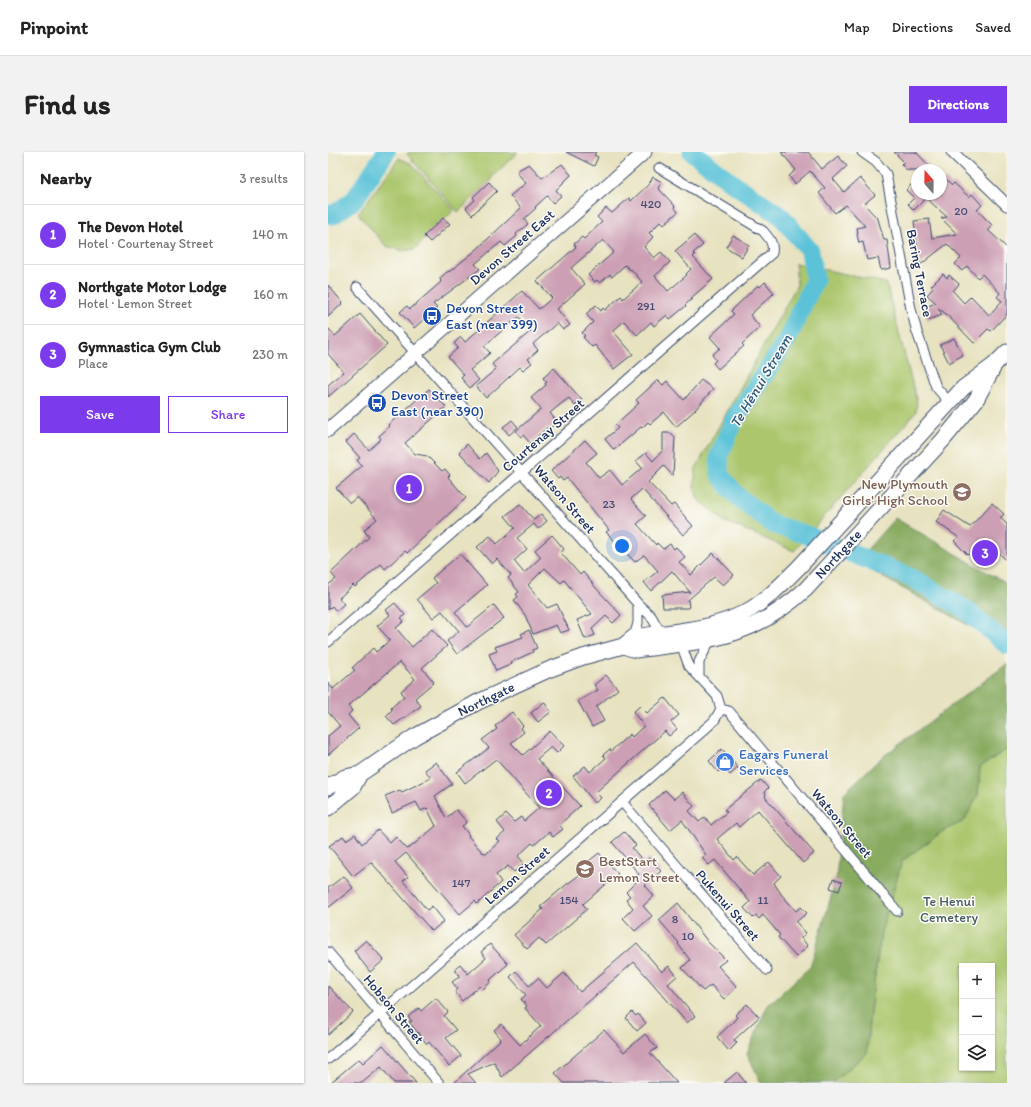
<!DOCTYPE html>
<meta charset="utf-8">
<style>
:root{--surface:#fff;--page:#f2f2f2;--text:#222;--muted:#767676;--line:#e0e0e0;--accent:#7c3aed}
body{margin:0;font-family:Itim,sans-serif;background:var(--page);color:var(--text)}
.controls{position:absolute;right:12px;bottom:12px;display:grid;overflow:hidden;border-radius:0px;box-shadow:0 1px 3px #0004}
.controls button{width:36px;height:36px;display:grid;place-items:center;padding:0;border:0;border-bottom:1px solid var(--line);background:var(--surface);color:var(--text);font:20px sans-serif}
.compass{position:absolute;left:583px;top:12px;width:36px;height:36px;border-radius:50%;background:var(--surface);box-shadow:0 1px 3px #0004;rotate:340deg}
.you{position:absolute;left:294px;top:394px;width:14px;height:14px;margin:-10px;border:3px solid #fff;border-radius:50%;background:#1a73e8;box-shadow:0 0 0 6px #1a73e833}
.badge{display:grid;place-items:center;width:26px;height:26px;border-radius:50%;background:var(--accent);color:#fff;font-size:13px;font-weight:700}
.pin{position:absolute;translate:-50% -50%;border:2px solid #fff;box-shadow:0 1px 4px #0006}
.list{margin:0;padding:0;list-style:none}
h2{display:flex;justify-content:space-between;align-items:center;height:52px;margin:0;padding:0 16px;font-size:17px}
h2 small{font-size:13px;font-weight:400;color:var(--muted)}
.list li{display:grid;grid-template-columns:26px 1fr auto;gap:12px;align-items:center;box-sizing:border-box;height:60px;padding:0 16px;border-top:1px solid var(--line)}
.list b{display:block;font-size:15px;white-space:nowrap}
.list p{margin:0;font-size:13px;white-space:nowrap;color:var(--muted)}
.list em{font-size:13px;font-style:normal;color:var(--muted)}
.actions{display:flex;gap:8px;padding:12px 16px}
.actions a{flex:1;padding:9px 0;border:1px solid var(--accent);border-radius:0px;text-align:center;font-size:14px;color:var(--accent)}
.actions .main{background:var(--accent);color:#fff}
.icon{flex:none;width:22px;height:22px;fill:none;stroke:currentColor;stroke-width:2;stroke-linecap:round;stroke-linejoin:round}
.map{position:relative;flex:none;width:679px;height:931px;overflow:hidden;border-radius:0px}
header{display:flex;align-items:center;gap:24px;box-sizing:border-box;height:56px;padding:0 20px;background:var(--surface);border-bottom:1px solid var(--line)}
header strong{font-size:19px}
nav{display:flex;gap:22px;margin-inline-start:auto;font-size:14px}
.intro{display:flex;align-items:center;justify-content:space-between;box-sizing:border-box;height:96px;padding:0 24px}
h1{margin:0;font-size:28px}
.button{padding:10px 18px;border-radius:0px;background:var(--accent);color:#fff;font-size:14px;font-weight:700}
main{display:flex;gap:24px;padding:0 24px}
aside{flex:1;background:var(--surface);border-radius:0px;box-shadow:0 1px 3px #0004}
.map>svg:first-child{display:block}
</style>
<header>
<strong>Pinpoint</strong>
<nav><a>Map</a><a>Directions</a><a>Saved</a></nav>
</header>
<div class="intro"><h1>Find us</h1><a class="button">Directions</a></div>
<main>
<aside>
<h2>Nearby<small>3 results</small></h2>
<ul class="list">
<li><span class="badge">1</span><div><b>The Devon Hotel</b><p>Hotel · Courtenay Street</p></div><em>140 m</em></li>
<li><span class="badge">2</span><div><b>Northgate Motor Lodge</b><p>Hotel · Lemon Street</p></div><em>160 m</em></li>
<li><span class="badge">3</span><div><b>Gymnastica Gym Club</b><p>Place</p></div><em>230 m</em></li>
</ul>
<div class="actions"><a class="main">Save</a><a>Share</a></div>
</aside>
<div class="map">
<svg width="679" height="931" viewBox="0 0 679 931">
<rect width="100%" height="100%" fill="#fdfcf7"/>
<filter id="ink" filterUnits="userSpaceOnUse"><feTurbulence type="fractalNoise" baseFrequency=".025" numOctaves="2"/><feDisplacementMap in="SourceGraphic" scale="8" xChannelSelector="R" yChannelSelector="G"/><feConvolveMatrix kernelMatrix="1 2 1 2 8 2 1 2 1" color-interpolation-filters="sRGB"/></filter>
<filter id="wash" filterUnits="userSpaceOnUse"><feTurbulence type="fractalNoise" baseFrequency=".012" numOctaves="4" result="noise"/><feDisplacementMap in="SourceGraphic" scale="16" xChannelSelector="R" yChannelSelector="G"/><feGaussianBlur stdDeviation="0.9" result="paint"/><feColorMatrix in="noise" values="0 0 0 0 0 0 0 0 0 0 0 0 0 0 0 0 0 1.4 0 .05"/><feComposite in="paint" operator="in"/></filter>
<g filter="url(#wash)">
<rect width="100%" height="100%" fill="#e7e2bf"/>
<path fill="#abc66d" stroke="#637a66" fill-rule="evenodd" d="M81,0H190L164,25V28L130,60L79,2Z
M71,6L84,12L126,58L87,97L76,99L58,94L30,62Z
M467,111L558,131L589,250L588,260L466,399L396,369L370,347L366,335L368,316L469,133Z
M679,597V931H504L539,901L541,867L553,780L574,709L615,679L636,669L650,643L652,615ZM634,814H664V916H634Z"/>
<path fill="#88ab60" stroke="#526d5f" d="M567,366L679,432V495L528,410Z
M679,512V597L652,615L650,643L636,669L615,679L574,709L553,780L541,867L539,901L504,931H433L419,901L439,854L482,815L508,728L516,641L553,606Z"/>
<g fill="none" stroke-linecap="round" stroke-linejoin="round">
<path stroke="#5bc2d8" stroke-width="19" d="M364,0L403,30L453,64L482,99L487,127L459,188L406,268L391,304L392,323L410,345L444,372L476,382L584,426L638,458L679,493
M0,62L5,63L26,48L58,0"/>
</g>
<g id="blocks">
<path fill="#cc9fb4" d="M238,0H268L266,3L270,5L266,14Z
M453,0H480L494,17L510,4L519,14L505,27L516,40L532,26L547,43L536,52L550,67L556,88H559L563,116L553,118L550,106L539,108L535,90L531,91L529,82L530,81L529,76L537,74L518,53L507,61L491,41L497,36L482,19L467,32L461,24L468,18Z
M566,0H588L605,18H579L573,12L576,10Z
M201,12L214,26L234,12L243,23L228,38L233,44L225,51L219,44L207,55L208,56L196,67L200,72L188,82L189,84L177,94L173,90L161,100L147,112L152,117L105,152L109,156L86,176L72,160L79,154L82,157L113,130L112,126L119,120L122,119L147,99L193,56L182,44L198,31L190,22V18Z
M325,25L334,30L330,36L347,54L346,55L350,60L336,72L333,69L321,81L325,85L316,95L326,106L333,100L342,110L327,124L340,139L359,123L358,122L363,117L347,99L366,83L375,93L365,101L367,103L365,105L385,127L363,146L364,147L357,153L358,154L342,167L339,163L326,174L323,170L309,183L296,169L285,179L305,202L286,217L267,193L264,195L255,185L257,184L254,181L265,170L258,162L268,153L273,159L275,156L277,158L293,144L295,147L314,130L303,117L302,118L297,113L284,125L282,122L272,131L269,128L267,130L260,123L286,100L275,88L243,116L257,132L229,157L242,173L235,178L229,171L205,192L210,198L200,207L204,211L195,218L192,215L158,246L148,234L168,217L164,212L203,179L191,165L188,167L156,194L162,201L142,218L151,228L142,236L133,226L136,223L120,205L130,196L126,191L133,185L137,190L194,139L211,157L224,146L209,129L248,95L246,92L254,85L256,87L274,70L269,65L278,56L284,61L301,46L303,49L321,32Z
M589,27V42H613V33L618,27L624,33L626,31L641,45L644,42L654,53L649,58L664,73L660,78L679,96V162L663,179L660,177L646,191L618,162L610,156L614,163L600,168L595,156L608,151L599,143L605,136L603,134L615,122L619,126L621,123L631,132L625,139L636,151L643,144L661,163L674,149L669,145L672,141L654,122L650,126L639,114L634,119L627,112L633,106L619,92L592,113L586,69L601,67L604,86L629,82L613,66L619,65L598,46L586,58L580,52L586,46L578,38Z
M161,30L169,39L144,63L138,56L147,48L145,45Z
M115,66L122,72L102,90L96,84Z
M405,83L421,93L414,105L398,95Z
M437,130L446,141L422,163L432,175L414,192L416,194L390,217L385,211L388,208L384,203L392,196L382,185L406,162L403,159L430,133L432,135Z
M0,133L15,151L0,165Z
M32,162L59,193L0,245V233L16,220L0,202V176L7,184Z
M626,186L635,203L621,211L612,193Z
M226,216L254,248L247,254L241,246L234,251L222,261L229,270L221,277L220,275L202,291L195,283L193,285L188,279L213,257L203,246L218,233L217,231L219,230L215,226Z
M330,228L335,233L339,229L356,248L373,228L385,237L367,258L348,275L336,260L322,272L320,270L314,276L313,275L286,298L277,287L290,276L287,273L311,251L308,248Z
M101,237L118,255L77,291L87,302L99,304L114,319L117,317L122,323L120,325L138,346L79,401L77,399L57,417L53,412L27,435L25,433L11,446L16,452L8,459L4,454L0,458V433L8,427L3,421L41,385L36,378L49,367L29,345L22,351L8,336L34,314L29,308L32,306L18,290L26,282L41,298L53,287L51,284L62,274L60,273Z
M184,268L190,275L181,283L175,275Z
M335,281H343L347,285L345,324L336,314L320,330L343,354L346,352L365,374L355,383L314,337L303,347L318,364L309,372L328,393L329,391L335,397L342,392L346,397L348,395L357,405L351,410L363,423L385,401L406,423L395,433L386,425L360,448L361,456H335L334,443L362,440L344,419L323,439L316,430L330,419L316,403L307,410L278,380L281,378L239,326L235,329L232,325L230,327L223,319L257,288L269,301L258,310L271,326L282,318L294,333L314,316L308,309L318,301L325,309L335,298Z
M139,292L152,307L158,301L170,319L161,331L131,300Z
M664,351L676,362L672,366L679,372V409L670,400L660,411L645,398L640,403L626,389L630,385L608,370L616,358L642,375Z
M192,352L206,368L213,362L219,369L210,377L206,372L189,386L199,397L186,409L196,421L213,405L207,398L224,383L236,397L233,401L252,423L255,420L268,436L293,463L285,471L278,464L264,477L267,483L257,487L249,468L264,462L236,428L233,431L217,416L200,433L219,456L229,452L241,478L232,481L228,473L205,482L197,463L186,448L190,445L188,442L191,440L180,426L183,423L169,407L164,412L149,395L162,384L169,392L187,376L177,364Z
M132,402L159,433L127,460L139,475L166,453L176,466L129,502L119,489L131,479L114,459L105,466L89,447L108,431L104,426Z
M67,451L77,463L73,466L76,469L68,476L84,495L104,477L119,494L94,516L106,530L87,546L93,554L66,573L58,564L64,558L63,556L76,544L73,539L87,527L72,510L20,554L24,559L20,563L31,576L0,603V584L12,574L0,560V531L5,537L27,518L24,516L45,496L48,500L62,488L49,474L62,463L58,458Z
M201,478L209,496L204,498L205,500L183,510L184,512L168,519L161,502L169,499L167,495L195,485L193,482Z
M278,523L290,537L268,555L276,569L264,575L250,549L270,538L266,533Z
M337,546L351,563L343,570L349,577L341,584L337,579L268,640L273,646L267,651L245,624L257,614L262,620L278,606L275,603L282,597L283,599L302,582L304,585L316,574L305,560L312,554L319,561Z
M216,550L223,560L210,570L203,561Z
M184,560L195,574L193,576L196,580L183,591L195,603L222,579L236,594L229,601L223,595L209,607L252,654L231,673L235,677L225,685L221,680L206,693L204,691L190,704L196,711L186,720L180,714L168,723L173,730L149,752L147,749L132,762L78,701L67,710L80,725L75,729L99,758L104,754L116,769L104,779L43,710L25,724L1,694L15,684L18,688L27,682L34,692L50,678L62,691L68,685L79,697L84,694L108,674L99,656L93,659L88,650L64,661L57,644L72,638L74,640L103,626L97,618L108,610L124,632L107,644L118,666L128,658L139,670L134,674L141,683L140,684L155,701L156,700L158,702L172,689L169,687L177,680L169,670L178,662L186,670L193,665L196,669L211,656L168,607L137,631L129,620L161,596L154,588L169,577L167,574Z
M394,597L410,616L402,623L395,615L390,620L381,609Z
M433,628L440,636L436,640L438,643L437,645L486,701L475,711L430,658L411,675L408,671L389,687L406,708L409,705L425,723L441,710L453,724L446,731L453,742L468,759L473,755L479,761L468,770L478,781L473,786L480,794L468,805L450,785L452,783L435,763L431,767L428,763L425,766L416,756L422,750L387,708L381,713L374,706L378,703L354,668L342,678L321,653L337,638L346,647L354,640L366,654L361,659L371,670L377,665L383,673L399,660L396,658Z
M296,680L308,693L304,696L316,710L321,706L333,719L317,733L326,744L315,754L324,764L307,779L295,766L305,756L298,747L302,744L298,740L310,728L307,725L311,722L284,690Z
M271,701L290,722L255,752L259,757L218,793L211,786L199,797L186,783L215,757L212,755L239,732L260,717L256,713Z
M16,724L25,736L0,756V736Z
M505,727L514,730L511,739L502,736Z
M350,751L380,790L398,808L390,814L409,835L396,847L383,833L375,839L354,816L362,808L350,792L351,791L331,768Z
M38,788L56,808L42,820L26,799Z
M309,791L334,820L341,814L349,824L340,832L367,864L359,871L306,810L174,925L166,910L140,922L148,931H126L173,887L166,878L173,872L192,893L213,874L197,856L199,854L193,847L198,843L182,825L188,819L201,834L210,826L219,836L236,821L252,840Z
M162,792L180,812L162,828L163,830L155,837L152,834L134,849L127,840L130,837L124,830L132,824L126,817L132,812L140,822L158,806L153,800Z
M0,834L25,860L0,883Z
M108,846L120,860L116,864L128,878L118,886L133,904L121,914L101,890L99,892L81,870L84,869L80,865L91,856L93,859Z
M419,852L431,865L406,888L409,891L401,899L389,885L405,870L409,865L407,863Z
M304,860L308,864L310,862L318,871L309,879L298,866Z
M276,878L296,900L317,882L329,896L322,901L349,931H236L227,921Z
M55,893L88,931H66L53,915L34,931H2L31,907L35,911Z
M409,920L418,931H396Z"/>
</g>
</g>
<g filter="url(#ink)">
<use href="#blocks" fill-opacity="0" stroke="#3a4a6d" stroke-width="1"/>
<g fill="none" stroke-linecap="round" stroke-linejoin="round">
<defs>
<path id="minor" d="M534,0L548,10L558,22L583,157L589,180L608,235L622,251
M29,135L310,452L323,464L333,481
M306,485L310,471V452
M0,490L444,101C446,91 441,86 435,79L331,16
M353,492L361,514L389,544L393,557L401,559L569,759
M371,523V510L382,488
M294,650L439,818
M0,800L111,931
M0,907L377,577L386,569L393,557"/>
<path id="tertiary" d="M624,0L679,53"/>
<path id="secondary" d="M0,278L317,0"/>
<path id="trunk" d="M295,494L308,498C380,488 421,489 478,437L615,288L648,248L665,216
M0,635L17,625L32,622L86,585L150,550L220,518L255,505L295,494L306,485C344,479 389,478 423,457C441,446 456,430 471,415L635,236L666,213L679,200
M0,656L25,635L32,622"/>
</defs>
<use href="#minor" stroke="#3a4a6d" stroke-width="11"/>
<use href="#tertiary" stroke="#3a4a6d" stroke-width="13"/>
<use href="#secondary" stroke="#3a4a6d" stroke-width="15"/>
<use href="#trunk" stroke="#3a4a6d" stroke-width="17"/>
<use href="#minor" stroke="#fff" stroke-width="9"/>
<use href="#tertiary" stroke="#fff" stroke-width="11"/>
<use href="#secondary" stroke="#fff" stroke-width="13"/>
<use href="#trunk" stroke="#fff" stroke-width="15"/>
</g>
</g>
<defs>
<symbol id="bus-disc" viewBox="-11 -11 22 22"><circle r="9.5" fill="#1a4fb4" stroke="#fdfcf7"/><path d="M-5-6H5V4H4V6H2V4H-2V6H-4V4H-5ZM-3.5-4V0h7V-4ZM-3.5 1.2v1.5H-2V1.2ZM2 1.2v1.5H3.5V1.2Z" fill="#fff"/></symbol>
<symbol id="school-disc" viewBox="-11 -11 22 22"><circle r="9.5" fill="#8d6e63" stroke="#fdfcf7"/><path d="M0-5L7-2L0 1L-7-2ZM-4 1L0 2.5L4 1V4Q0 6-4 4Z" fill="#fff"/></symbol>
<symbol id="shop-disc" viewBox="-11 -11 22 22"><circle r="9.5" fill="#3f7fe0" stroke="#fdfcf7"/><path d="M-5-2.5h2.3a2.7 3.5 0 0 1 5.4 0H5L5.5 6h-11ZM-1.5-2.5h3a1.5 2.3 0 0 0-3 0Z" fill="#fff"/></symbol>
</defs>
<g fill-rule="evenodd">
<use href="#bus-disc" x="93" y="153" width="22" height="22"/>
<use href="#bus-disc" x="38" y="240" width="22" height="22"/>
<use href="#school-disc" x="623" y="329" width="22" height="22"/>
<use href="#shop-disc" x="386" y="599" width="22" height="22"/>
<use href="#school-disc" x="246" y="706" width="22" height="22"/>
</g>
<g text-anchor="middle" stroke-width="3" stroke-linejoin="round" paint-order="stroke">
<g font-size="12" fill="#474b74">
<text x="323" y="56">420</text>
<text x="633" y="63">20</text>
<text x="318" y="158">291</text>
<text x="281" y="356">23</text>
<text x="133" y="735">147</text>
<text x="241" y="752">154</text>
<text x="435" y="752">11</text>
<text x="347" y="771">8</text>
<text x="360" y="788">10</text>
</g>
<g font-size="14" fill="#1b2f5e" stroke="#fdfcf7">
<text transform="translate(184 95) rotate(-41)" y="5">Devon Street East</text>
<text transform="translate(592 121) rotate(79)" y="5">Baring Terrace</text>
<text transform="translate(215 283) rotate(-41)" y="5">Courtenay Street</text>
<text transform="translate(237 347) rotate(49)" y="5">Watson Street</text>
<text transform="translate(510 402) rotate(-47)" y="5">Northgate</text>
<text transform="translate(158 547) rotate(-26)" y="5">Northgate</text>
<text transform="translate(514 671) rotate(50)" y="5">Watson Street</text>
<text transform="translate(189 723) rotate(-41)" y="5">Lemon Street</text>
<text transform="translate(400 753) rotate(49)" y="5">Pukenui Street</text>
<text transform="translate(66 857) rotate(50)" y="5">Hobson Street</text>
</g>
<g font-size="14" fill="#164399" stroke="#fdfcf7" text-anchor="start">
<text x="118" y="161">Devon Street<tspan x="118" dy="16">East (near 399)</tspan></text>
<text x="63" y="248">Devon Street<tspan x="63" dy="16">East (near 390)</tspan></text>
</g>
<g font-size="14" fill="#785e54" stroke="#fdfcf7" text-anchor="end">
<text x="620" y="337">New Plymouth<tspan x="620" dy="16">Girls' High School</tspan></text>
<text x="271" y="714" text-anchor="start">BestStart<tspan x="271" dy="16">Lemon Street</tspan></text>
</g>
<g font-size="14" fill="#366cbe" stroke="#fdfcf7" text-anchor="start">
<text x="411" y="607">Eagars Funeral<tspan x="411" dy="16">Services</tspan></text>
</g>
<g font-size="14" fill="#465c62" stroke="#fdfcf7">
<text x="621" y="754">Te Henui<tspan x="621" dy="16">Cemetery</tspan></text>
</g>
<g font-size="15" font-style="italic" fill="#2e5b83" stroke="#fdfcf7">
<text transform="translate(433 229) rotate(-59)" y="5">Te Hēnui Stream</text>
</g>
</g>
</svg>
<div class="controls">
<button>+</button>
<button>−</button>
<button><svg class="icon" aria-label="layers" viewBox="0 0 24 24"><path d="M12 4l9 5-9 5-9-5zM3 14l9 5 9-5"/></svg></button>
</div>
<svg class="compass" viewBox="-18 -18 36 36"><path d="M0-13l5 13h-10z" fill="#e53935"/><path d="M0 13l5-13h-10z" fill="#767676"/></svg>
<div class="you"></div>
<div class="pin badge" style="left:81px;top:336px">1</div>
<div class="pin badge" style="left:221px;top:641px">2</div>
<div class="pin badge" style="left:657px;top:401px">3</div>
</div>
</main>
